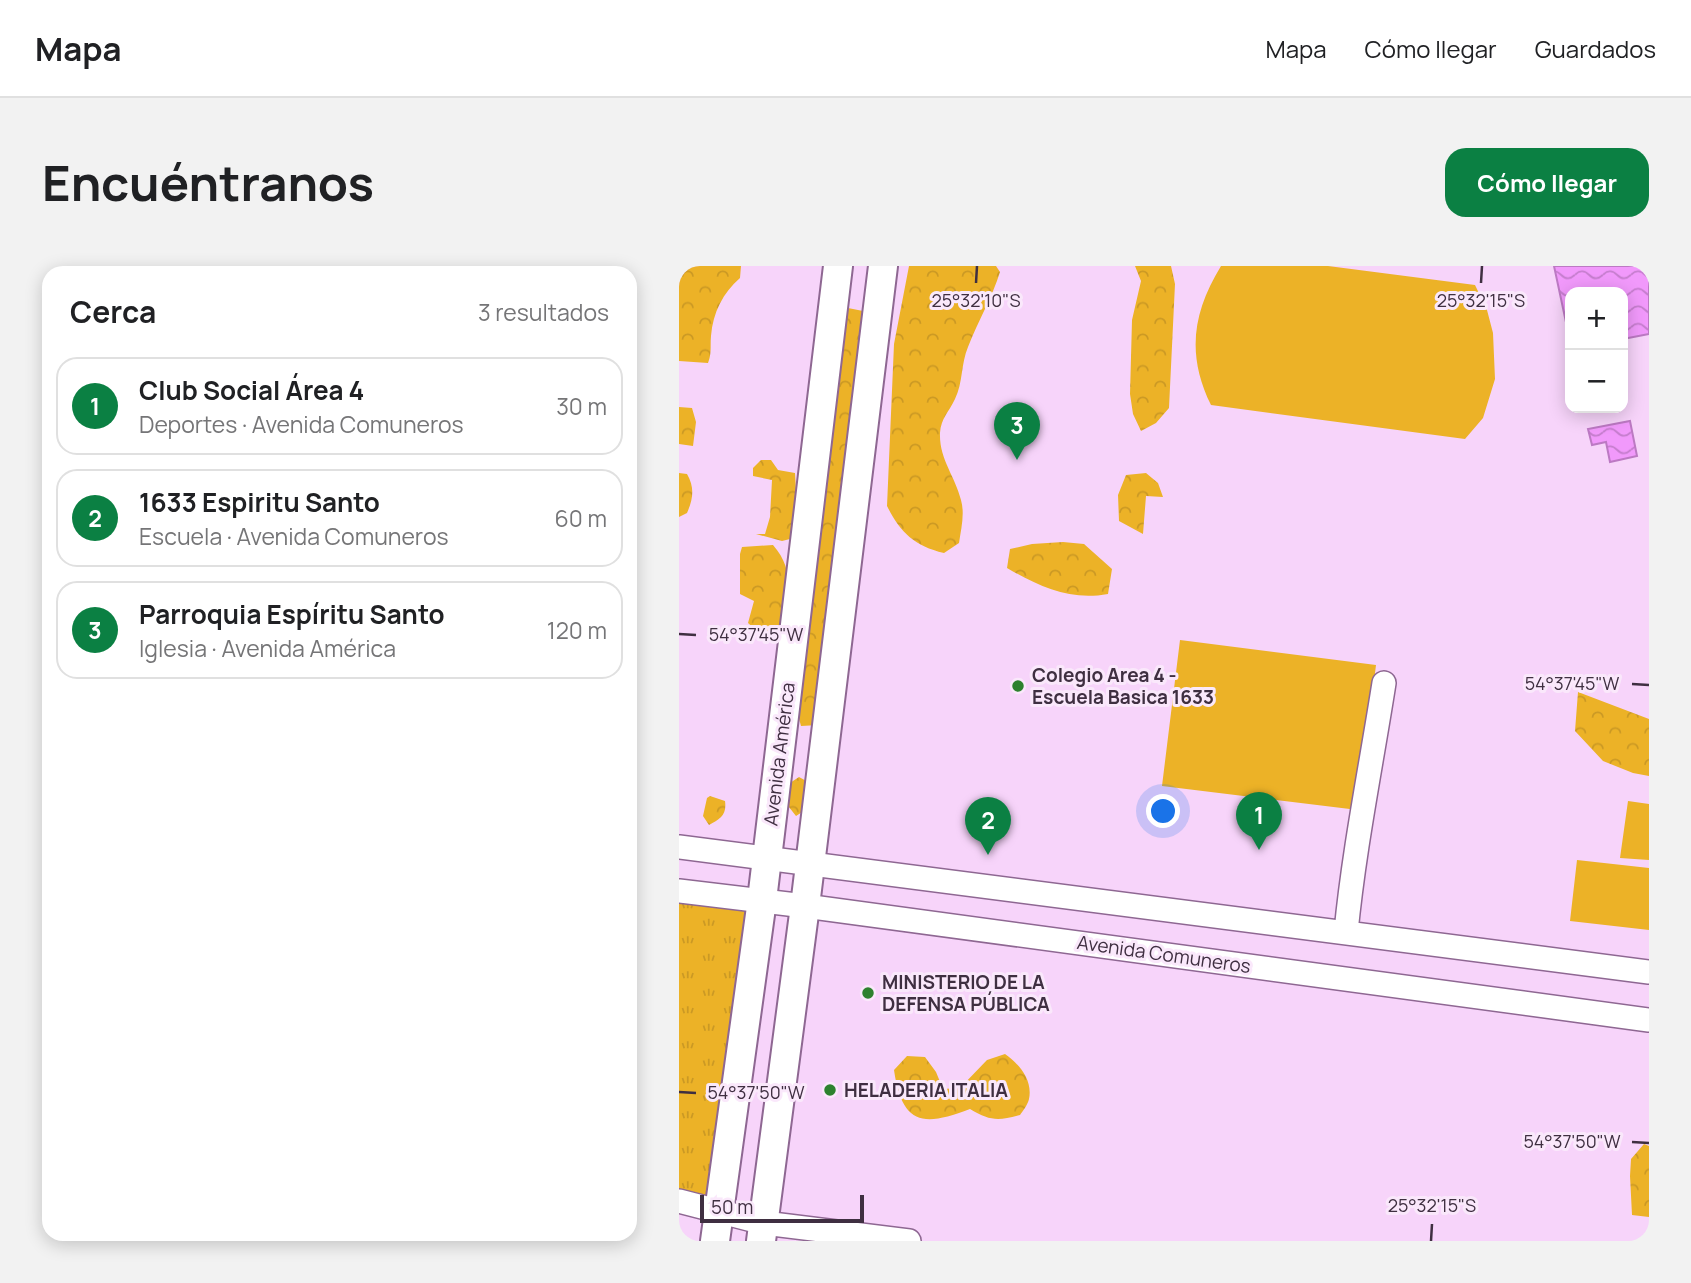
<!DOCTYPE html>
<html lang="es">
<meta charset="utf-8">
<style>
:root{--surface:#fff;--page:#f2f2f2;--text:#202124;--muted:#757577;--line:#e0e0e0;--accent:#0b8043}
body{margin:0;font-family:Manrope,sans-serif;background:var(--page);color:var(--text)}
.controls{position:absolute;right:21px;top:21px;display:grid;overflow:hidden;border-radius:14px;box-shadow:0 4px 18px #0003}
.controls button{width:63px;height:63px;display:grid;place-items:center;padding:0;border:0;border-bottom:2px solid var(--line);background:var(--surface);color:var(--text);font:35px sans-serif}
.scale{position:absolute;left:21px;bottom:18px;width:164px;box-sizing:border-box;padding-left:7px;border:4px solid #3f2f41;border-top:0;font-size:19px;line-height:24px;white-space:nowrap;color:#3f2f41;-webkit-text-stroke:5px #fae8fb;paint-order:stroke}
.you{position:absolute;left:485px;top:546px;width:24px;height:24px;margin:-18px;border:5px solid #fff;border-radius:50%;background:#1a73e8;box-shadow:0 0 0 10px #1a73e833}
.badge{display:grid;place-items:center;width:46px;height:46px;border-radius:50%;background:var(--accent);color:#fff;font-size:23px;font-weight:700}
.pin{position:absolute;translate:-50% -58px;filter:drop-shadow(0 2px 4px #0008)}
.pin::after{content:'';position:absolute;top:37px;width:24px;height:21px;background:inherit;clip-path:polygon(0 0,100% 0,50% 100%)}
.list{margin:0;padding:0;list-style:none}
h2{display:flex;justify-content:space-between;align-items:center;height:91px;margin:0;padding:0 28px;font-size:30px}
h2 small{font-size:23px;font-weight:400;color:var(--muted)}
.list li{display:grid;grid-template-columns:46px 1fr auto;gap:21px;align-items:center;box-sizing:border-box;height:98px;margin:0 14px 14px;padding:0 14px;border:2px solid var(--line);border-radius:21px}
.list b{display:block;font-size:26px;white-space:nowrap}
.list p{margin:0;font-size:23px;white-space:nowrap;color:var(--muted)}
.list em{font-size:23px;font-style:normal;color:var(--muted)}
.map{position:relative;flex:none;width:970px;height:975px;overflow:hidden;border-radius:21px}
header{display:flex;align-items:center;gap:42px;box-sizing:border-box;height:98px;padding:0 35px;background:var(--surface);border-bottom:2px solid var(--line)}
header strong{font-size:33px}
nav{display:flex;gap:38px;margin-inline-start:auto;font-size:24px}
.intro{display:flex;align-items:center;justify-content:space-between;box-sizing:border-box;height:168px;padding:0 42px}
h1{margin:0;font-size:49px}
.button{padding:18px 32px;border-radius:21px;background:var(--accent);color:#fff;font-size:24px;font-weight:700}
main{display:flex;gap:42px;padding:0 42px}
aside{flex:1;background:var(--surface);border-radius:21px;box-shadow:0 4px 18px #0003}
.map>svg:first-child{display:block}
</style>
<header>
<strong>Mapa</strong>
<nav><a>Mapa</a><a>Cómo llegar</a><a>Guardados</a></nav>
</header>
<div class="intro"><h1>Encuéntranos</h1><a class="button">Cómo llegar</a></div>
<main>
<aside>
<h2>Cerca<small>3 resultados</small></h2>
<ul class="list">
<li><span class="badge">1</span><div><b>Club Social Área 4</b><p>Deportes · Avenida Comuneros</p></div><em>30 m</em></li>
<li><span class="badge">2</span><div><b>1633 Espiritu Santo</b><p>Escuela · Avenida Comuneros</p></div><em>60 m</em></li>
<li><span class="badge">3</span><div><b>Parroquia Espíritu Santo</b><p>Iglesia · Avenida América</p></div><em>120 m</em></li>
</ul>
</aside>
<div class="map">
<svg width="970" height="975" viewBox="0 0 970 975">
<defs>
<pattern id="forest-crowns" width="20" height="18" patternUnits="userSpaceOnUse" patternTransform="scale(1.75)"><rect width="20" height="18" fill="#ecb227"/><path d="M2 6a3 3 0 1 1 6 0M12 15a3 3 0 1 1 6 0" fill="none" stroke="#cb9924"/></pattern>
<pattern id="park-tufts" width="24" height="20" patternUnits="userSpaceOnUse" patternTransform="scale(1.75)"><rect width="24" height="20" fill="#ecb227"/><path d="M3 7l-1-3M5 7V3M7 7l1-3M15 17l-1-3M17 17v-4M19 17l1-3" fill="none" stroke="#cb9924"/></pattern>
<pattern id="water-waves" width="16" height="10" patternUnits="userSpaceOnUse" patternTransform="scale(1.75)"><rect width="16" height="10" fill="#f199fb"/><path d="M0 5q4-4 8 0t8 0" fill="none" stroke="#c57dcd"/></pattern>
</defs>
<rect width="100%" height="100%" fill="#f7d4fa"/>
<path fill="#ecb227" d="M542,0H649L796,19L808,44L814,67L816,113L804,152L786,173L532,139C507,88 514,46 542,0Z
M501,374L697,399L679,544L483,520Z
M949,535L970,538V594L941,592Z
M898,594L970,602V664L891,655Z"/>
<path fill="url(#forest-crowns)" d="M0,0H62L61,12C44,27 34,46 32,70C31,80 33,87 29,97L0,95Z
M230,0H317L321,6C313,32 299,55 289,81C282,97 284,117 276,133C270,146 262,152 261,167C260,193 276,210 282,234C286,248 282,263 280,277L265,287C235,280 221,266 208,240L215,78Z
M456,0H492L496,18L490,142L477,157L462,165L454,148L451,128L453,54L462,15Z
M164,41L184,45L195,70L144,395L141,392L146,412L140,459L122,460L115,434Z
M0,141L13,142L17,156L14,180L0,178Z
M82,194H92L99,204L116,207L118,242L111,273L103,275L77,268H86L91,251L93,214L74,210V202Z
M0,207L8,208C16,222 14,233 8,247L0,251Z
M467,207L479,217L484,231L467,230L464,268L440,255L439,229L447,209Z
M384,276L405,278L433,303L429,328C391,335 361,321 328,302L331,283L353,278Z
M94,279C116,304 109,327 106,359L94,369L78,365L69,357L75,335L61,328V288L63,281Z
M899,426L970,453V510L954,507L924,495L896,465Z
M120,511L131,517V541L117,550L106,536L108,519Z
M31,530L46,535C48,549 41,553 30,559L24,550L28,532Z
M326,788C340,798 354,814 350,833C349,838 344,845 341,849C319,855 311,855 291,843C244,861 223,859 215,804L228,790L246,791L257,806L264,823L281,822L308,794Z
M965,878L970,880V951L953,949L951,910L952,893Z"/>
<path fill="url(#park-tufts)" d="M0,631L73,640L33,940L0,931Z"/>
<path fill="url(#water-waves)" stroke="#bc79c3" stroke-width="2" d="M875,0H970V68L944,73V26H891V75Z
M951,155L958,190L931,196L927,176L913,179L909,163Z"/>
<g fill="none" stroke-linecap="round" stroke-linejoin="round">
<defs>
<path id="minor" d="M0,581L970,706
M0,625L126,640L970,754
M667,666C675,583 692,500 705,417
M0,935L85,957L230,975"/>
<path id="major" d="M36,975L83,634L159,0
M82,975L126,640L204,0"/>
</defs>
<use href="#minor" stroke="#8e6792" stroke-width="26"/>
<use href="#major" stroke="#8e6792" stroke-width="32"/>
<use href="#minor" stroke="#fff" stroke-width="23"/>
<use href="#major" stroke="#fff" stroke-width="28"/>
</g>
<path fill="none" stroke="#3f2f41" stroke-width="2.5" d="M297,17L298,0M802,17L803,0M0,368L17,369M953,418L970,419M0,826L17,827M953,876L970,877M752,975L753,958"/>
<g fill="#2d812e" stroke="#fae8fb" stroke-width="2.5">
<circle cx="339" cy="420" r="7"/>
<circle cx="189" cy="727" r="7"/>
<circle cx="151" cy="824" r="7"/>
</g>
<g text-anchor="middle" stroke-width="6" stroke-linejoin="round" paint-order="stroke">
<g font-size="19" font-weight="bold" fill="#3f2f41" stroke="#fae8fb" text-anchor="start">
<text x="353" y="416">Colegio Area 4 -<tspan x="353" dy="22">Escuela Basica 1633</tspan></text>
<text x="203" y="723">MINISTERIO DE LA<tspan x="203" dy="22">DEFENSA PÚBLICA</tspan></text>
<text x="165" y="831">HELADERIA ITALIA</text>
</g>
<g font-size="19" fill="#3f2f41" stroke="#fae8fb">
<text transform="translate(100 488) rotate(-83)" y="7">Avenida América</text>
<text transform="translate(485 688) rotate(8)" y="7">Avenida Comuneros</text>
</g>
</g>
<g font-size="18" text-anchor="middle" fill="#3f2f41" stroke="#fae8fb" stroke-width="6" stroke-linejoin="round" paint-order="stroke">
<text x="297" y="41">25°32'10"S</text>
<text x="802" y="41">25°32'15"S</text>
<text x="77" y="375">54°37'45"W</text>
<text x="893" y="424">54°37'45"W</text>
<text x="77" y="833">54°37'50"W</text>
<text x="893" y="882">54°37'50"W</text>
<text x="753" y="946">25°32'15"S</text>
</g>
</svg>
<div class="controls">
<button>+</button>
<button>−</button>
</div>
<div class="scale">50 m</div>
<div class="you"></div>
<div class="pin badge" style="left:580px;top:584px">1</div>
<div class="pin badge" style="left:309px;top:589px">2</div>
<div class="pin badge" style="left:338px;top:194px">3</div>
</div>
</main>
